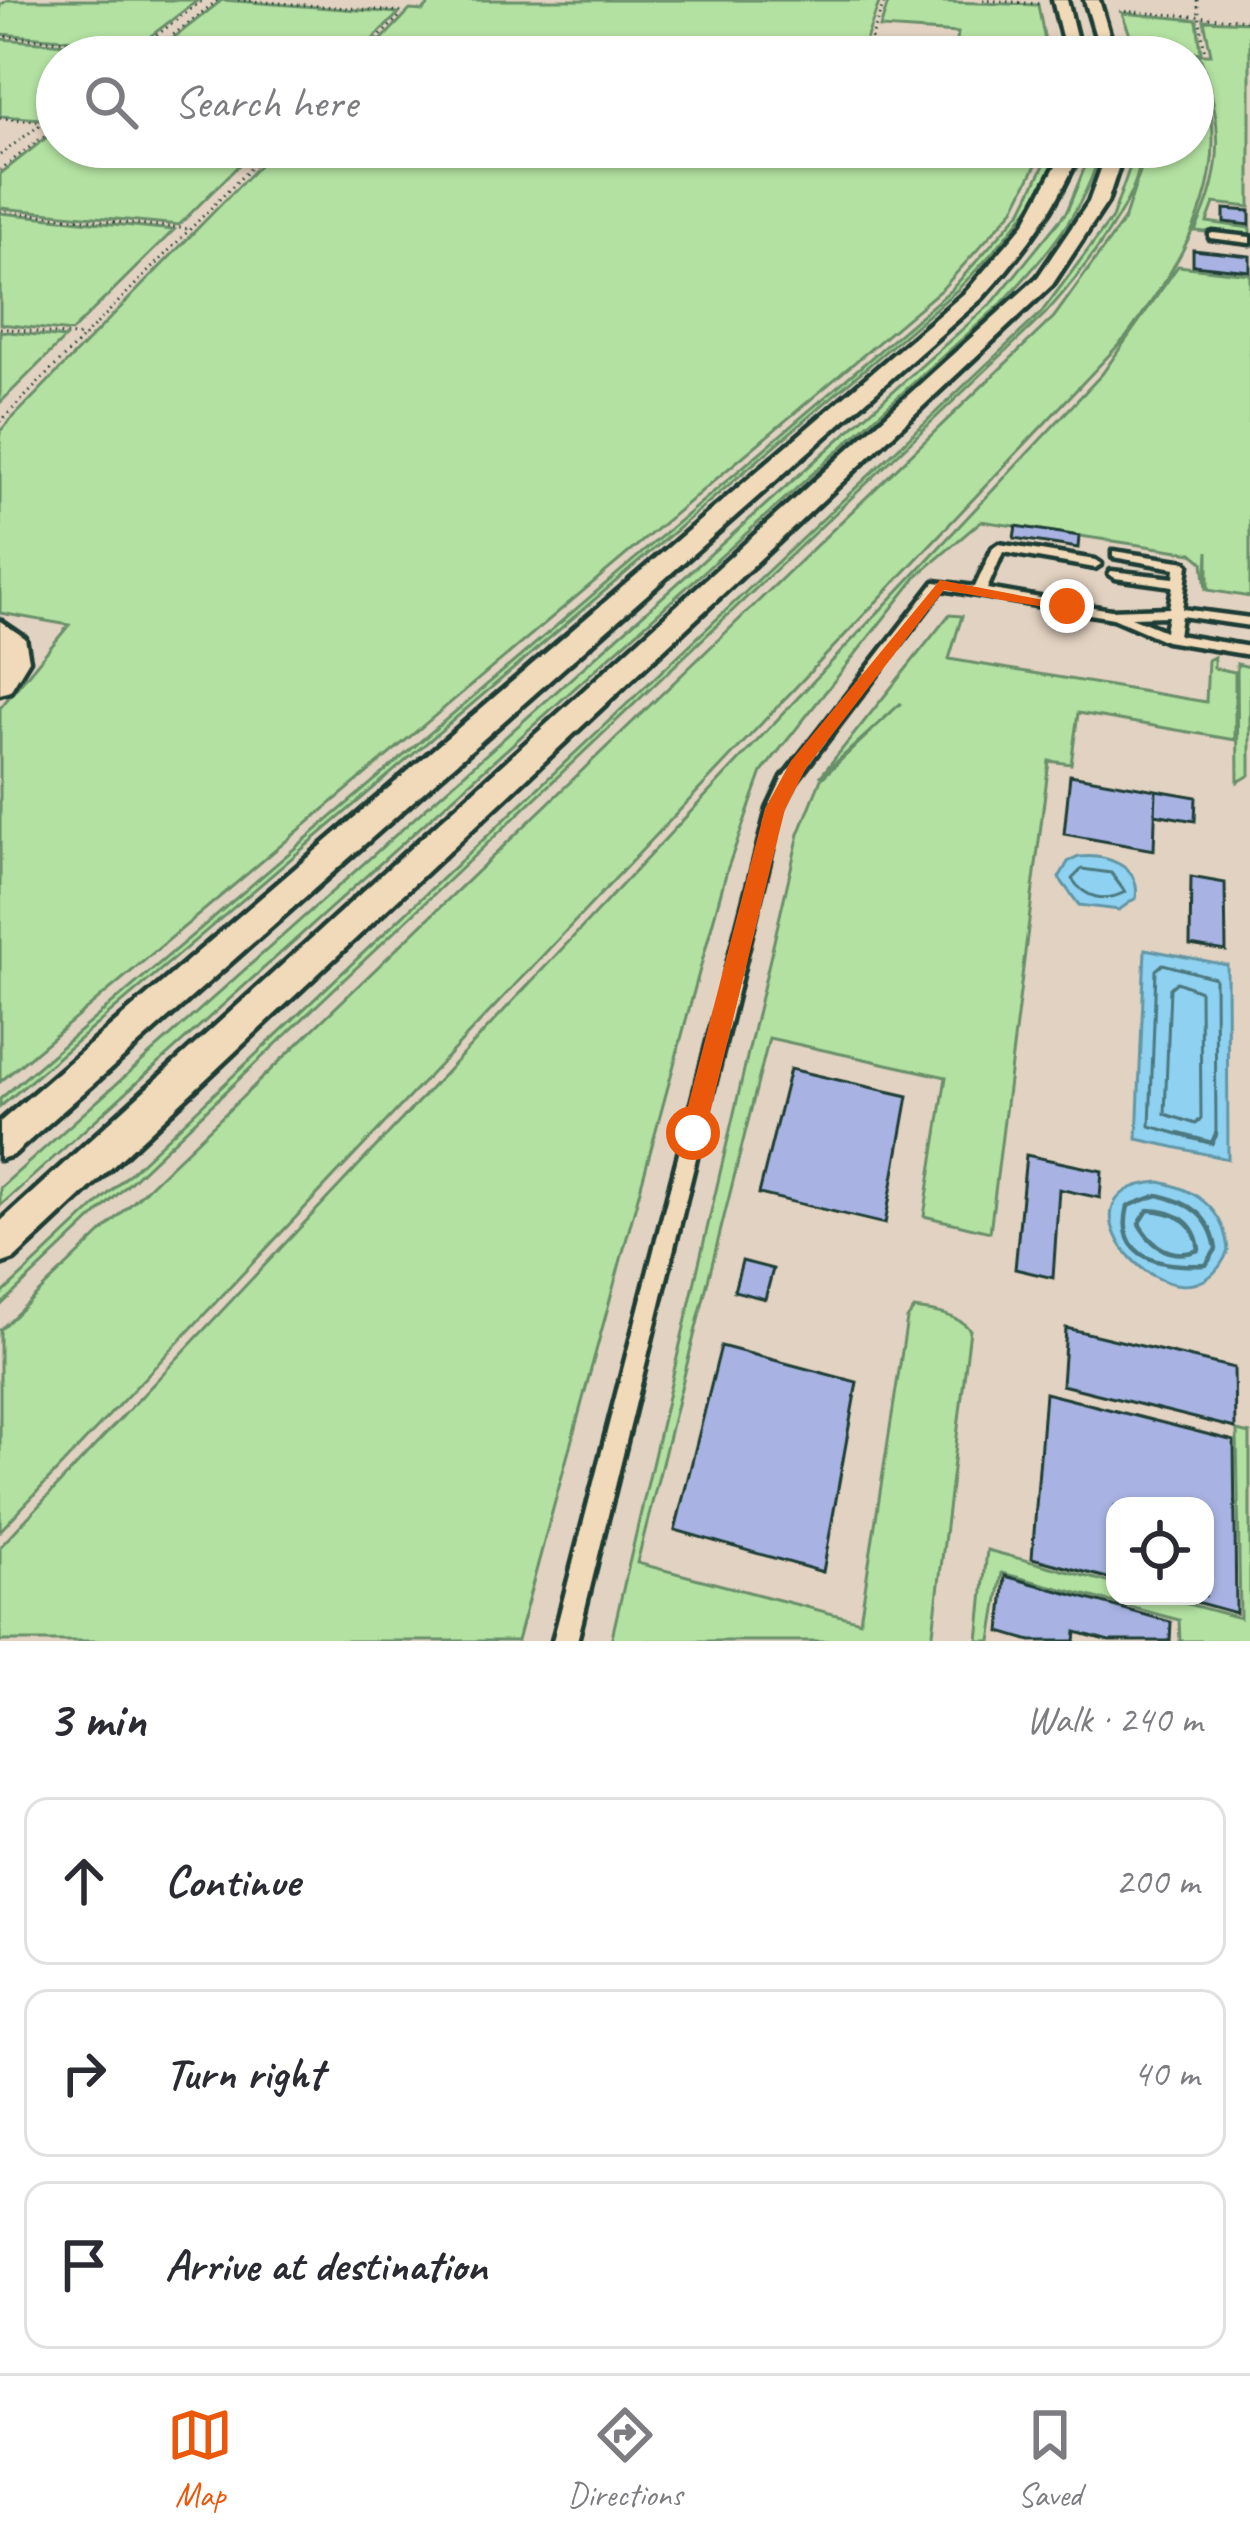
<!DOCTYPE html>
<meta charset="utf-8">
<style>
:root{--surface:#fff;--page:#f7f7f7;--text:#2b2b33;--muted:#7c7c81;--line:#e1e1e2;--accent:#ea580c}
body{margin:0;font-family:Caveat,sans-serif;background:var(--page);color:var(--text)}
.controls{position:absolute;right:36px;bottom:36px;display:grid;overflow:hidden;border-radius:24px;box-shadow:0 3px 9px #0004}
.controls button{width:108px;height:108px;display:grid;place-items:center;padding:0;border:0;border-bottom:3px solid var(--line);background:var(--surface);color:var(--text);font:60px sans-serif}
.stop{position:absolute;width:36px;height:36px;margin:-27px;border:9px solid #ea580c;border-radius:50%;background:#fff}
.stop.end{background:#ea580c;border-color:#fff;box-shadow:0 3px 12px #0008}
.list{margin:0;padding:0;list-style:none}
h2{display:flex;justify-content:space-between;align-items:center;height:156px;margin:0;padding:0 48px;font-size:51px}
h2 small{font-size:39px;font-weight:400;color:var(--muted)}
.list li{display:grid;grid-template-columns:78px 1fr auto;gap:36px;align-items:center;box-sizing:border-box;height:168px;margin:0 24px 24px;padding:0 24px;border:3px solid var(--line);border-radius:24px}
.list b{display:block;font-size:45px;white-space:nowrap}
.list em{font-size:39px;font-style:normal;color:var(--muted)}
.icon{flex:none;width:66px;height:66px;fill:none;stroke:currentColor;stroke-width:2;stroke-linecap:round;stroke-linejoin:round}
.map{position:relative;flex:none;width:1250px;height:1641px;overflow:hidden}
.search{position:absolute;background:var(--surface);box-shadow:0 3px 9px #0004;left:36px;right:36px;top:36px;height:132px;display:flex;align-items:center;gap:30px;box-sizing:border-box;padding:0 42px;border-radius:66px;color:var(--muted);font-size:45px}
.sheet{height:732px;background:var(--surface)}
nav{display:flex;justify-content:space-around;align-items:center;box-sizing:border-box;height:168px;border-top:3px solid var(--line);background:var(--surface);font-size:33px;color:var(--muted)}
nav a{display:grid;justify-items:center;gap:6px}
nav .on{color:var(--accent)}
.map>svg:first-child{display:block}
</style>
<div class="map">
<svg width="1250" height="1641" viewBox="0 0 1250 1641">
<rect width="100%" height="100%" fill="#e2d2c1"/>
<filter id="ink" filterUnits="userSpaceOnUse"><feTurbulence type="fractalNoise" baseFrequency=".00833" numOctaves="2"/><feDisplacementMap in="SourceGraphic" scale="24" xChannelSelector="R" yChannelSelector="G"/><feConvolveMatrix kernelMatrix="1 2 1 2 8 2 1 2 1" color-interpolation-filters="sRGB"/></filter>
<g filter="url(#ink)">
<path fill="#b3e1a1" stroke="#698f6a" stroke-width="3" d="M8,0H198L139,45L0,34V5Z
M222,0L399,13L355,57L162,47Z
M433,0H880L860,57H365L410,10L423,11Z
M889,0L1038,5L1048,57L955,54L958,33L880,28Z
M1122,13L1197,20L1201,52L1194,53C1242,163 1193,246 1127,336L0,1531V1330L1054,317L1124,220L1148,147H1193V57H1138Z
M1204,20L1250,22V207L1214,203L1207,222L1250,228V236L1195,231C1226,168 1223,119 1199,54H1211Z
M0,39L134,49L124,57H57V108L42,119L0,116Z
M57,129V147H257L179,225L0,208V174Z
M277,147H1045L1014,209L943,288L0,1082V708L69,625L0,613V431Z
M1053,147C1066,178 981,266 956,291L0,1107V1099L951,290L1022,210Z
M1093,147H1101C1087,209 1045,257 1002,303L0,1206V1188L994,301L1067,211Z
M1137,147C1156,183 1071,285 1045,314L0,1306V1296L1041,313L1112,218Z
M0,213L174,230L71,332L0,324Z
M1178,266L1250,274V597L1208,590V551L1206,590L1203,562L1192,553L981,521L918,575L762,772L727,870L517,1641H0V1547L1102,374Z
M0,331L65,338L0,403Z
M949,615L962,616L949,659L1206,702L1208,660L1214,657V668L1235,672V740L1078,713L1071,764L1049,761L990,1232L924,1216L946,1077L769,1038L637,1563L860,1621L907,1319L914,1309C932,1311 959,1315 970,1330L932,1641H611L799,834L821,779L901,703L820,777Z
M1237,664L1250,667V775L1238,782Z
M1237,1431L1250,1434V1641H1180L1179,1620L1002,1573L991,1641H978L987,1550L1115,1584V1596H1158L1240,1618Z"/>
<path fill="#8fd1f0" stroke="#6296a5" stroke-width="3" d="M1079,857C1105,854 1141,865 1136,898L1119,910L1079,905L1059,878L1068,862Z
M1145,949L1227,965L1228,1159L1137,1139Z
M1160,1182C1198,1190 1225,1211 1228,1251C1185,1354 1035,1190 1160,1182Z"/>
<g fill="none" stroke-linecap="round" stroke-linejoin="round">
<path stroke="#4c787f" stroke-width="3" d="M1082,869L1111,873L1125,892C1104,903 1085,898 1072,879Z
M1177,982L1200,991L1201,1118L1196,1124L1165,1114L1170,988Z
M1189,1137L1150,1126L1156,970L1163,964L1215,978L1216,1137"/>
<path stroke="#4c787f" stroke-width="4.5" d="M1178,1134L1212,1143L1216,1134
M1158,1195C1189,1202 1211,1216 1216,1249L1206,1265C1166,1267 1114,1262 1128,1206Z
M1148,1210C1175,1211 1196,1221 1199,1250C1172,1260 1153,1248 1139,1224Z"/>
</g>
<path fill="#a8b3e3" stroke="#1f3d34" stroke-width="3" d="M1224,209L1250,211V225L1224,222Z
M1193,250L1250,256V271L1193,265Z
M1016,526L1079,536L1078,548L1014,538Z
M1070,775L1156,790L1154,850L1064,834Z
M1156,790L1196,797L1195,821L1155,814Z
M1191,877L1225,883L1226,951L1190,945Z
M790,1069L908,1096L885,1224L759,1194Z
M1026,1155L1102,1171L1100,1198L1059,1189L1053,1278L1015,1269Z
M742,1261L773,1269L765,1299L734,1291Z
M1066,1328L1234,1368L1235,1428L1062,1385Z
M721,1346L857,1382L823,1572L675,1530Z
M1045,1393L1234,1441L1236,1613L1174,1596H1205V1506H1115V1580L1032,1558Z
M1005,1576L1171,1622L1170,1641H1109L1076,1632L1075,1641H1031L1000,1632Z"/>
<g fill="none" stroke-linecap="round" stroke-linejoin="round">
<defs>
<path id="service" d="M1213,233L1250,237V243L1210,238V234Z
M999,544L1095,560L1101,564L1095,568L1003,552L987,589L1111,610L1169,608L1173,586L1115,578L1109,574L1111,571L1174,578L1175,568L1113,557V551L1186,562L1188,565L1182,609L1250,618V626L1181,616L1178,635L1250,647V655L1166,641L1113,618L942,589L795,782L782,809L577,1641H553L768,809L783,777L935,582L975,587L993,548ZM1168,616L1165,631L1131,617Z"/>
<path id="minor" d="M1053,0H1067L1081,57H1067Z
M1085,0H1099L1116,57H1102Z
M1066,147H1082C1059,205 1023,253 981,299L13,1155L0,1159V1122L967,291L1025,223Z
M1109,147H1125L1107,202L1052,285L14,1259L0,1264V1222L1038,277L1089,202Z
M0,621L25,638L29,660L10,691L0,694Z"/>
</defs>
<use href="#service" stroke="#1f3d34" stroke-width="9"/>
<use href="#minor" stroke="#1f3d34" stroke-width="9"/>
<path stroke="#1f3d34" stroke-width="3" stroke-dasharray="1.5 4.5" stroke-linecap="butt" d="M238,0L404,12
M983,0L1041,4
M1197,0L1205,53
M1119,11L1250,20
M0,36L265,57
M865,56L885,0
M128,57L203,0
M145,57L218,0
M360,57L402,14
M0,118L57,123
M0,155L57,112
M0,170L57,126
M0,211L190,229
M0,328L84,337
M0,422L271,147"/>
<use href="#service" fill="#f0dab9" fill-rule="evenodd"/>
<use href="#minor" fill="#f0dab9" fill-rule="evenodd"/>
</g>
</g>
<path fill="#ea580c" d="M940,580L1075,606L1067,611L944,590L806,768L785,809L705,1133L701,1140H685L681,1133L765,809L791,761Z"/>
</svg>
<div class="controls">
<button><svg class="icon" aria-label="locate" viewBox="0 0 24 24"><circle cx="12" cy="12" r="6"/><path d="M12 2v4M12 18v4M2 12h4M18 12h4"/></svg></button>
</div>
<div class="stop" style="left:693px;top:1133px"></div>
<div class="stop end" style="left:1067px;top:606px"></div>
<div class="search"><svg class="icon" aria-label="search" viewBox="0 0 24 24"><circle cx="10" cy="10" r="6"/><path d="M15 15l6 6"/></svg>Search here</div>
</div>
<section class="sheet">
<h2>3 min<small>Walk · 240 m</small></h2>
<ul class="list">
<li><svg class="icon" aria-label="ahead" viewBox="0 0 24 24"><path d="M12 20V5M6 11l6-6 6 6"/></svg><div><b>Continue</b></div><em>200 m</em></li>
<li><svg class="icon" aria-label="right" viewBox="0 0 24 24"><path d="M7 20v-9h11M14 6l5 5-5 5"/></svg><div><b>Turn right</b></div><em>40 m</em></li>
<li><svg class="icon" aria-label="arrive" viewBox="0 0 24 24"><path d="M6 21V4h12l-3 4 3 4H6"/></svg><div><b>Arrive at destination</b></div></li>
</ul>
</section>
<nav>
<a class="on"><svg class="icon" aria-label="map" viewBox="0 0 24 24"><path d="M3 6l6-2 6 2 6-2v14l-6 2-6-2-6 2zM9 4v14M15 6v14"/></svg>Map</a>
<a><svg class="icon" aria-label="directions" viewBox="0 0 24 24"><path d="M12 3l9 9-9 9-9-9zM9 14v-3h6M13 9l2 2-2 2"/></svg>Directions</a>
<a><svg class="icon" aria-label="saved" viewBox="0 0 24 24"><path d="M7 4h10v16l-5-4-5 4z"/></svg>Saved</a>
</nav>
